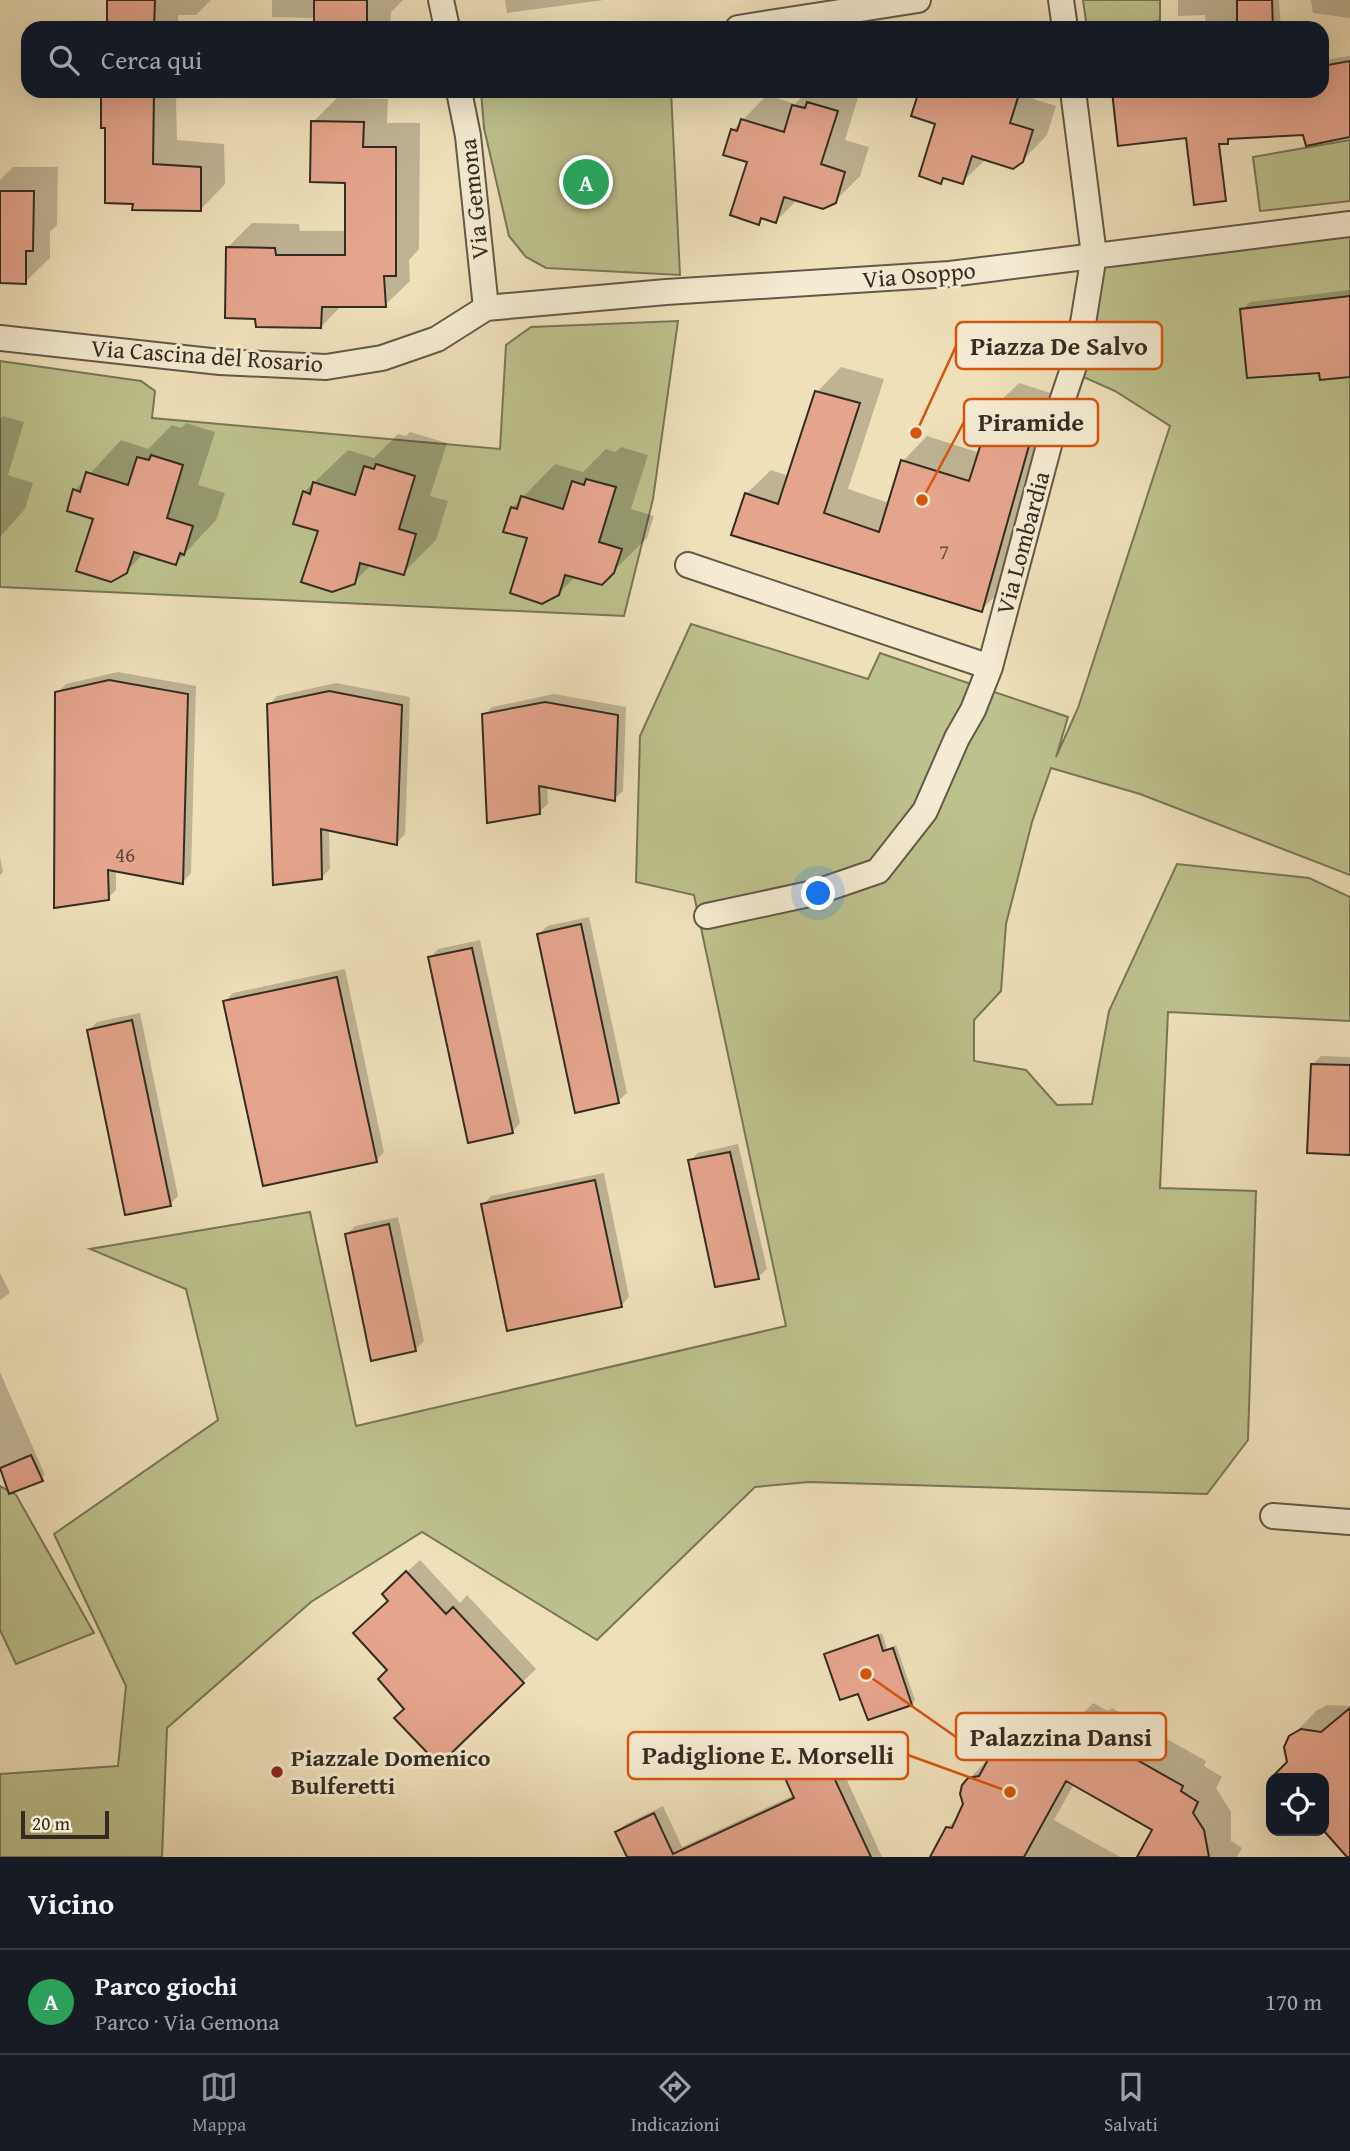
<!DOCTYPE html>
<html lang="it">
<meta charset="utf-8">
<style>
:root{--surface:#171b24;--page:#242831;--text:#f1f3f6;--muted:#9ea1a6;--line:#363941;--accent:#8c9099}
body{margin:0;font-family:"Gentium Book Plus",serif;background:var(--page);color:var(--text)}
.controls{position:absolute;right:21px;bottom:21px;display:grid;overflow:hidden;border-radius:14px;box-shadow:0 7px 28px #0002}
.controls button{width:63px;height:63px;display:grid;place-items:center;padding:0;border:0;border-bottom:2px solid var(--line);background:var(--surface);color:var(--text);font:35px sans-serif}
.scale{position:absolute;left:21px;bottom:18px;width:88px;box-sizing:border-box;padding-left:7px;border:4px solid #342c22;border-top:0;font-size:19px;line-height:24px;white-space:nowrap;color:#342c22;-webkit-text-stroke:5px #f5ebd2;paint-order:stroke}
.you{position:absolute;left:819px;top:894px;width:24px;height:24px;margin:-18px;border:5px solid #fff;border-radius:50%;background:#1a73e8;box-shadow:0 0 0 10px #1a73e833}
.badge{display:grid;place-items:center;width:46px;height:46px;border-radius:50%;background:var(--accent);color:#fff;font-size:23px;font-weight:700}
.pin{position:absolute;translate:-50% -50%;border:4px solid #fff;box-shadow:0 2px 7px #0006}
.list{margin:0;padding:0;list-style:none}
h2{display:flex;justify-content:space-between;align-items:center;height:91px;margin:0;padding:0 28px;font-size:30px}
h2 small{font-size:23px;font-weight:400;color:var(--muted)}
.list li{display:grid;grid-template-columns:46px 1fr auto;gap:21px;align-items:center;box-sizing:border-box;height:105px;padding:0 28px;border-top:2px solid var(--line)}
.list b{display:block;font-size:26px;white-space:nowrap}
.list p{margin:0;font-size:23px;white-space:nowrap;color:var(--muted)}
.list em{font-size:23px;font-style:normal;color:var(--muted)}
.icon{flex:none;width:38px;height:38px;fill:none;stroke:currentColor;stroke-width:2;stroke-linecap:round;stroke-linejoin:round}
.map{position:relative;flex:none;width:1350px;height:1857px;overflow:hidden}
.search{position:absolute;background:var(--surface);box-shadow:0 7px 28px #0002;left:21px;right:21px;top:21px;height:77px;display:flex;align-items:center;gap:18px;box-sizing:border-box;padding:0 24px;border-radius:21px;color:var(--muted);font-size:26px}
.sheet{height:196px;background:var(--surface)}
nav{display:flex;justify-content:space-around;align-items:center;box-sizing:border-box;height:98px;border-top:2px solid var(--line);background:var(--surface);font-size:19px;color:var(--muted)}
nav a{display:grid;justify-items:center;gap:4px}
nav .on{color:var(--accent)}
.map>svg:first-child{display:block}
</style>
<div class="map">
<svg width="1350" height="1857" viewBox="0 0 1350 1857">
<rect width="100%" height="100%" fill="#efe0ba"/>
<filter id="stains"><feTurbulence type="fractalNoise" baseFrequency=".00286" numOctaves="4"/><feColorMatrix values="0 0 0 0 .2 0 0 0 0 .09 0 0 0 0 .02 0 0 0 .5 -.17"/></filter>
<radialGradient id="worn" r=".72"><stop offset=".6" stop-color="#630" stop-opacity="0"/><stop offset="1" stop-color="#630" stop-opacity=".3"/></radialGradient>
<path fill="#bdc18d" stroke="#787658" stroke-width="2" d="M1083,0H1160V21L1087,28Z
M481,91H671L680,275L546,268L526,257L509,236L484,128Z
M1350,140V201L1260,211L1253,157Z
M1350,224V875L1140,794L1051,768L1032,822L1006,924L1001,991L974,1020V1061L1026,1070L1057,1105L1092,1104L1109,1011L1177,864L1309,878L1350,897V1021L1168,1012L1160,1188L1256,1191L1248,1440L1207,1494L809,1482L755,1487L597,1640L422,1532L311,1602L167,1728L162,1857H0V1774L118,1766L126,1686L54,1534L218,1420L186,1289L90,1249L310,1212L356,1426L786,1326L694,895L636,882L640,736L691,624L868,679L880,653L1068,717L1056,757L1078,708L1170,426L1115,391L1081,376L1094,255Z
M678,321L653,499L624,616L0,587V361L141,381L155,391L152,418L500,449L506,345L531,327Z
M0,1486L16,1495L94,1633L16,1664L0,1630Z"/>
<path fill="#0003" d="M109,0H211L196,15H178V28H108Z
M272,0H403L391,12L390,28H316V18L272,17Z
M505,0H604L507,13Z
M1178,0H1279L1281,28H1206L1205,15L1178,16Z
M1311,0H1350V18L1313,13Z
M1350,56V135L1305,133L1209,91H1322V65L1330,59Z
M103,91H179L176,101L177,140L224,144L225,184L201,209L135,202L107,126Z
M808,91H860L845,140L869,147L860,176L835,201L798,199L776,221L764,217L759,223L749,161L733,130L767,95L795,104Z
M921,91H1035L1033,99L1056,106L1047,135L1022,161L986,159L962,182L945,177L941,182L938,123Z
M337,98L388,99L387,123H420L419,249L409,260L410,281L385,305H342L321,327L256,317L227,248L252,223L299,224L300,231H347V181L313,122Z
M13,167H58L57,225L50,232V258L25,282L0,281V180Z
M1350,290V382L1348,375L1321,371L1242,310L1250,302Z
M841,367L884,379L848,489L889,503L903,461L927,436L980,453L994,407L1019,383L1060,396L1006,586L981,610L746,494L771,470L789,476L817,392Z
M3,416L24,422L8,475L33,483L25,509L0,537V419Z
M186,423L215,432L198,485L225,493L216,520L176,563L144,553L126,572L75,490L121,440L148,449L172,425L181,428Z
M410,432L447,443L430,496L448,501L436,540L403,573L372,564L354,582L320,530L304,492L348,450L374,458L398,434L406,436Z
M621,447L648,455L631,509L654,516L647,538L601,583L576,576L558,594L512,508L555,464L583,472L606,449L615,452Z
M118,672L196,686L191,873L183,882L116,870V890L108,898L57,693L66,684Z
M336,683L410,697L405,834L397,843L329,829L330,869L322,877L269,705L277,696Z
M554,694L626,707L623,791L614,799L547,786L548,804L539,812L484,715L492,707Z
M0,857L3,872L0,875Z
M589,917L627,1093L618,1101L539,934L547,926Z
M480,940L520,1123L512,1132L430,958L438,949Z
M345,969L384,1152L376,1161L225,1001L233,993Z
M140,1013L178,1196L170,1204L89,1030L97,1022Z
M1321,1056L1350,1057V1153L1313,1064Z
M738,1144L767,1269L758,1277L690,1161L698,1153Z
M604,1173L629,1297L621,1306L483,1205L491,1196Z
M398,1217L424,1341L415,1350L347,1234L355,1226Z
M0,1273L10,1293L0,1300Z
M0,1372L45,1475L10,1491L0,1467Z
M420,1560L460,1603L467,1595L536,1669L439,1763L406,1709L389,1670L390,1600L397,1581Z
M882,1633L887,1649L896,1645L915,1700L912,1704L860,1691L826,1655Z
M1093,1703L1108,1711L1112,1708L1206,1761L1204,1766L1222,1777L1216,1788L1231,1812V1841L1242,1848L1237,1857H1139L1154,1829L1074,1784L1054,1820L1120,1857H932L947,1828L959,1816L965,1804L963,1786L1021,1723L1032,1729L1057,1715H1081Z
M1327,1705L1350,1706V1857L1324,1828V1778H1274L1289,1763L1291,1737L1316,1711Z
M825,1732L882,1857H629L617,1832L626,1824L663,1806L682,1847L794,1795L778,1758L786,1750Z
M1271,1781V1805L1267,1794Z"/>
<path fill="#e5a58d" stroke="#342c22" stroke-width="2" d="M107,0H155L154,28H107Z
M314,0H367V28H314Z
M1237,0H1272L1273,28H1237Z
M1350,61V137L1306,146L1303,135L1228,139V144H1219L1226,201L1194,205L1186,138L1118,146L1112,91H1322V66Z
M101,91H154L153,164L201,167V211L132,210L133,204L105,203V128H101Z
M919,91H1020L1010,123L1033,130L1023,162L1013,169L972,156L963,184L943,178L941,184L919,176L935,124L911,116Z
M807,102L838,111L821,164L845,172L836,203L823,209L784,197L776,223L761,218L759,225L730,215L747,162L723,155L731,129L737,131L741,119L784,132L792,105L805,108Z
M311,121L364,122L363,147H396V276H384L386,307H322L321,328L256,327L255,319L225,318L226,247L275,248L276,255H345V183L310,182Z
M0,191H34L33,251H26V284L0,283Z
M1350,296V377L1320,380L1319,373L1247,378L1240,309Z
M815,391L860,403L824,513L879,532L901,460L969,481L993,406L1036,421L982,612L731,535L745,493L778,504Z
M151,455L183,465L167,518L193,526L184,555L180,553L176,565L134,552L127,573L111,582L76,571L93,519L67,511L73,489L80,492L86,472L128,485L137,457L149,460Z
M376,464L415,476L399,529L416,534L404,575L360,563L355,584L332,592L301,582L318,531L293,524L303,491L310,494L313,482L355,495L364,466L374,469Z
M586,479L616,487L599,542L622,549L614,573L602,585L565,575L559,595L542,604L510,593L527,538L503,532L511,507L517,509L521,496L563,509L572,481L584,485Z
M109,680L188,694L183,884L108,870L109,900L54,908L55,692Z
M329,691L402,705L397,845L321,829L322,879L273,885L267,704Z
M545,702L618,715L615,801L539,786L540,814L487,823L482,714Z
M581,924L619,1103L575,1113L537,934Z
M472,948L513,1133L468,1143L428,957Z
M337,977L377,1162L263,1186L223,1001Z
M132,1020L171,1206L125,1215L87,1030Z
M1311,1064L1350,1065V1155L1307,1153Z
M730,1152L759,1279L715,1287L688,1160Z
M595,1180L622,1307L507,1331L481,1204Z
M389,1224L416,1351L371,1361L345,1234Z
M31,1455L43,1481L9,1494L0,1468Z
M406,1571L446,1614L453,1607L524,1683L439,1765L394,1718L404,1709L378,1679L387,1670L353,1633L388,1601L382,1594Z
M878,1635L883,1651L893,1648L912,1705L868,1720L858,1694L840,1700L824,1654Z
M1350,1708V1857H1347L1324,1831V1778H1271L1287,1762L1284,1747L1289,1736L1301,1729L1321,1732Z
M1067,1726L1083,1735L1086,1731L1183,1786L1181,1791L1198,1802L1193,1813L1204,1830L1209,1857H1137L1152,1830L1066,1781L1024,1857H930L946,1827L952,1828L963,1804L960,1794L962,1785L968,1778L979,1776L995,1747L1006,1753L1031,1738L1061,1739Z
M816,1739L871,1857H627L615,1832L654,1813L673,1854L794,1798L776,1758Z"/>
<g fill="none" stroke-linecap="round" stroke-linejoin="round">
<defs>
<path id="minor" d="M441,0L447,28
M1061,0L1065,28
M738,28L918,0
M459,91L468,136L486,308
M0,338L220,362L326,367L382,358L437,339L486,308L666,292L950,274L1350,224
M688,565L990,667
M707,916L814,893L878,871L925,811L957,738L973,710L990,667L1056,419L1078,354L1094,255L1073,91
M1273,1516L1350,1522"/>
</defs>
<use href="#minor" stroke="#635948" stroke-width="28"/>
<use href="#minor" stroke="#f5ebd2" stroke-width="24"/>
</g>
<circle fill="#8f2418" stroke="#f5ebd2" stroke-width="2.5" cx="277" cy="1772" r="7"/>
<g text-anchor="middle" stroke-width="6" stroke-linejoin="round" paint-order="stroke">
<g font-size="21" fill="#604a3d">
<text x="944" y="559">7</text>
<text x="125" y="862">46</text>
</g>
<g font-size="24" fill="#342c22" stroke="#f5ebd2">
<text transform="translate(474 199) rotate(-96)" y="8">Via Gemona</text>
<text transform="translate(919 275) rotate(-5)" y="8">Via Osoppo</text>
<text transform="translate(207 356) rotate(4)" y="8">Via Cascina del Rosario</text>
<text transform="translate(1023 543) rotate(-75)" y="8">Via Lombardia</text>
</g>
<g font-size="24" font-weight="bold" fill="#342c22" stroke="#f5ebd2" text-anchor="start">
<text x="291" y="1766">Piazzale Domenico<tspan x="291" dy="28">Bulferetti</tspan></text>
</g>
</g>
<path fill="none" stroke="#d6540e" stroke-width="2.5" d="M916 433L956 346M922 500L964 422M866 1674L956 1737M1010 1792L908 1755"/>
<g fill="#d6540e" stroke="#f5ebd2" stroke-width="2.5">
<circle cx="916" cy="433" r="7"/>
<circle cx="922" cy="500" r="7"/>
<circle cx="866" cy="1674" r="7"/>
<circle cx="1010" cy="1792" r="7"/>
</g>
<g fill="#f5ebd2" stroke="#d6540e" stroke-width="2.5">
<rect x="956" y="322" width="206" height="47" rx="7"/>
<rect x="964" y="399" width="134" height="47" rx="7"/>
<rect x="956" y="1713" width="210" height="47" rx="7"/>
<rect x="628" y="1732" width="280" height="47" rx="7"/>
</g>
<g font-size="26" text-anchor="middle" font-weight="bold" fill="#342c22">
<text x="1059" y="355">Piazza De Salvo</text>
<text x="1031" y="431">Piramide</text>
<text x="1061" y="1746">Palazzina Dansi</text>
<text x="768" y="1764">Padiglione E. Morselli</text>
</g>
<rect width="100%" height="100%" filter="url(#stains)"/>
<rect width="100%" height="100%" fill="url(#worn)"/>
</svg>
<div class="controls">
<button><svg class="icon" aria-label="locate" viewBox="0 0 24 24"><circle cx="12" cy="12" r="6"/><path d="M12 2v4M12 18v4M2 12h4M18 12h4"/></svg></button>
</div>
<div class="scale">20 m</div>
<div class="you"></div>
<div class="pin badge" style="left:586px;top:182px;background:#2e9e5b">A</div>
<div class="search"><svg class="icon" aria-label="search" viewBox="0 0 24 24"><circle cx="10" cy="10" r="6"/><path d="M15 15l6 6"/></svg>Cerca qui</div>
</div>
<section class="sheet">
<h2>Vicino<small></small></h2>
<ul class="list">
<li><span class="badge" style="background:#2e9e5b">A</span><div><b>Parco giochi</b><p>Parco · Via Gemona</p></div><em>170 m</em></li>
</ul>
</section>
<nav>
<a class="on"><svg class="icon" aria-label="map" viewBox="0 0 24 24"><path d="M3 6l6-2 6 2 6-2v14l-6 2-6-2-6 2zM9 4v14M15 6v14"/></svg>Mappa</a>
<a><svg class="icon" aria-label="directions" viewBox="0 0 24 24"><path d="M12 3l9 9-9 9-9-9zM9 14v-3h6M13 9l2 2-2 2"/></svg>Indicazioni</a>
<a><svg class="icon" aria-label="saved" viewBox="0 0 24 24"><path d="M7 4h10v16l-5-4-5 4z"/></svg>Salvati</a>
</nav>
